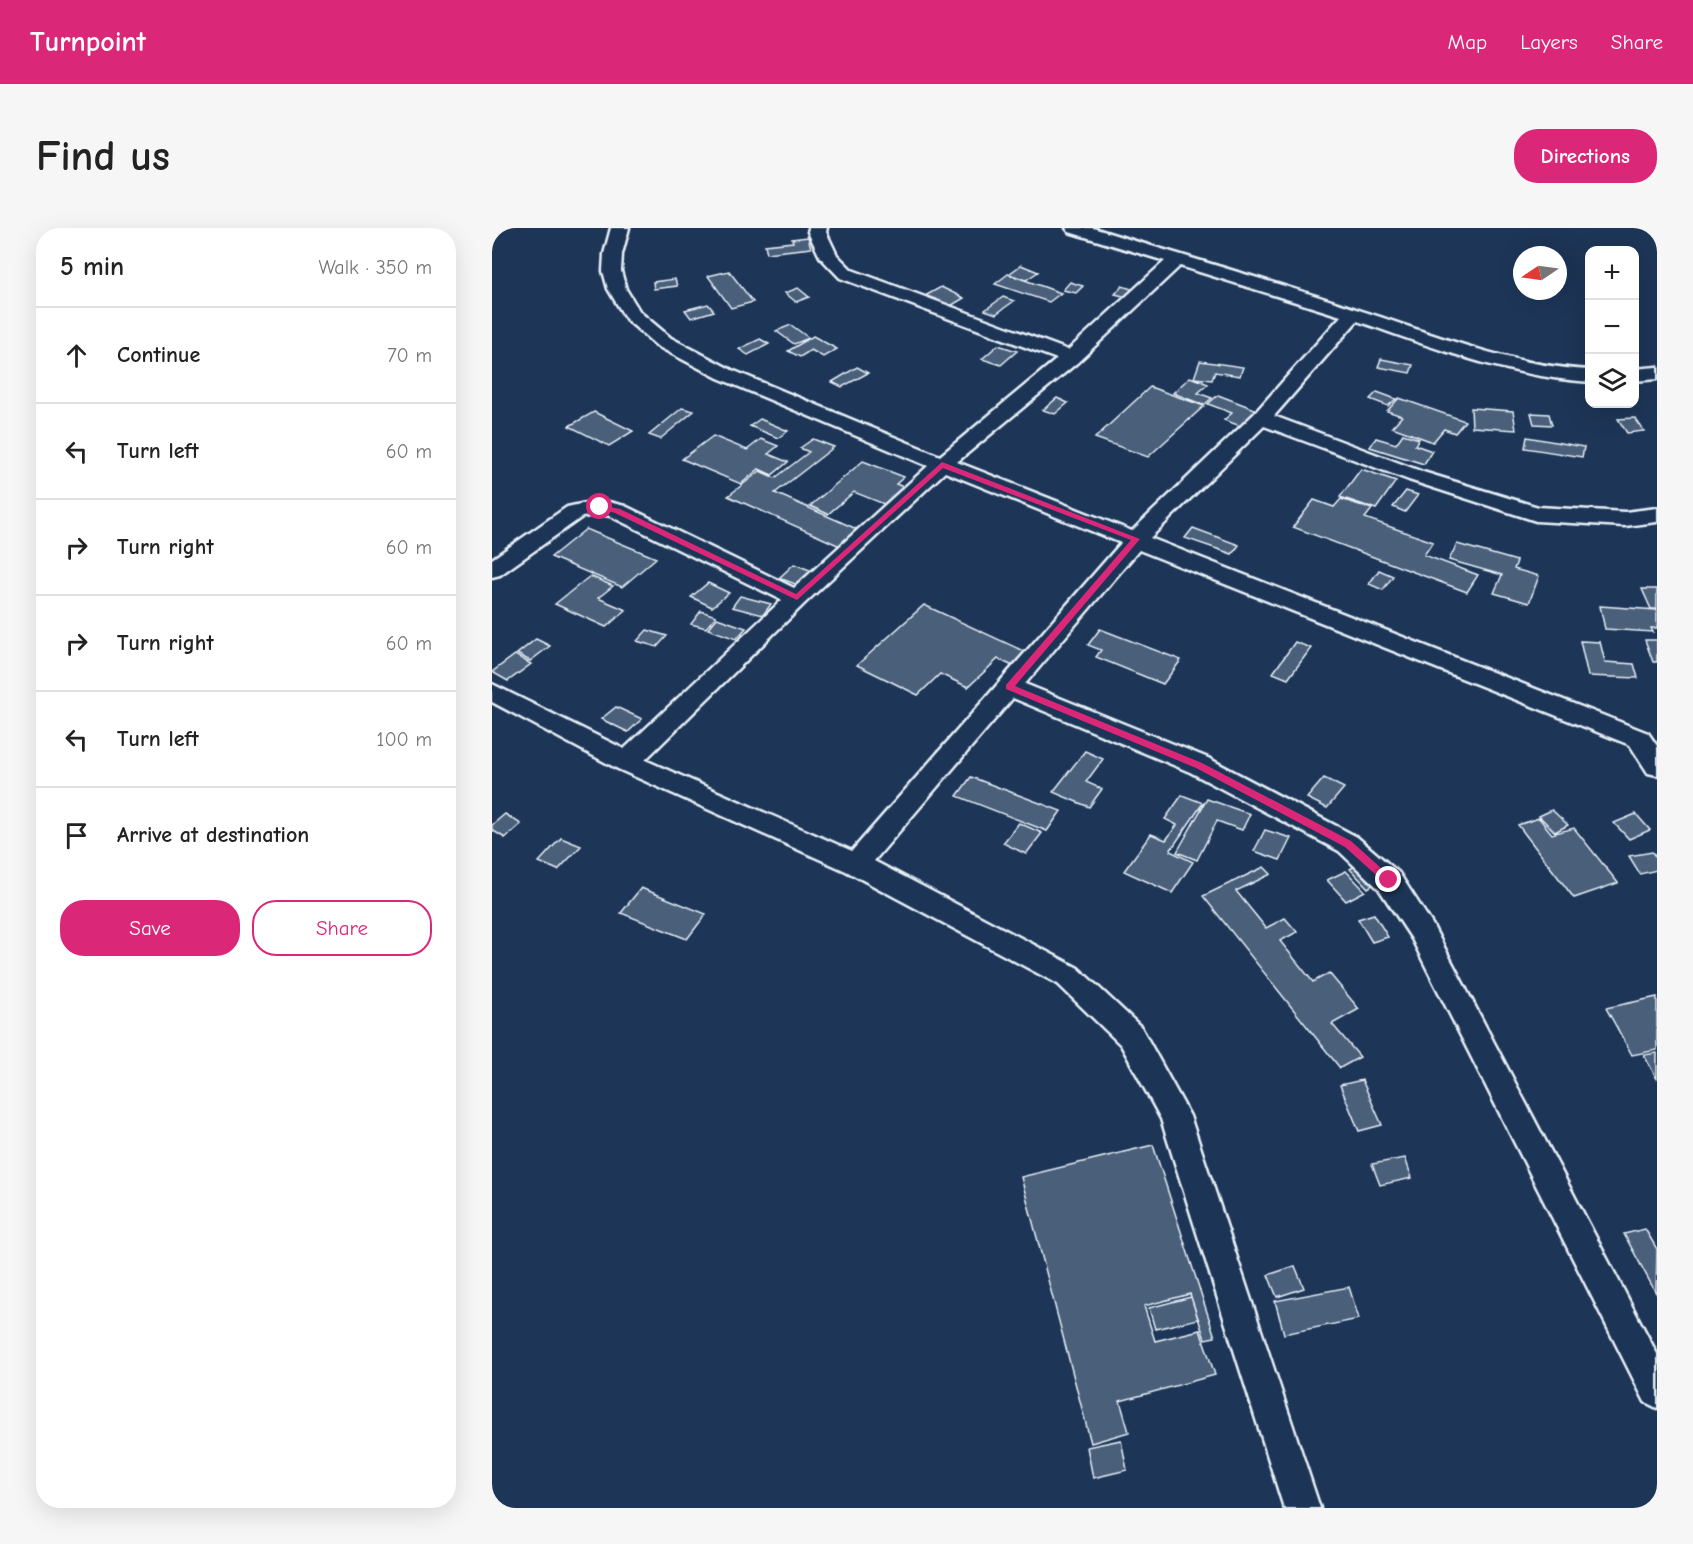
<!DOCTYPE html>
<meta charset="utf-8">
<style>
:root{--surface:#fff;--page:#f6f6f6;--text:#222;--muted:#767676;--line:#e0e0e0;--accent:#db2777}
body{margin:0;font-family:"Comic Neue",sans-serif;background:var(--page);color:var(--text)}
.controls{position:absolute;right:18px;top:18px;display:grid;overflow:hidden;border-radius:12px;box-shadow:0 6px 24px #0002}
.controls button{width:54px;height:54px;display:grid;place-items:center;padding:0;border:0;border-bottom:2px solid var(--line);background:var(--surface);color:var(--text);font:30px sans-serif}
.compass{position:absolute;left:1021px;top:18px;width:54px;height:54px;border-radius:50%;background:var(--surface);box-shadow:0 6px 24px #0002;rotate:257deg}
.stop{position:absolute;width:18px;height:18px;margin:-14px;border:4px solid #db2777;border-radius:50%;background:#fff}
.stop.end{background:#db2777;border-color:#fff;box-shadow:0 2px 6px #0008}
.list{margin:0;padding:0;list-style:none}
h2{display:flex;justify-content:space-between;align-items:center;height:78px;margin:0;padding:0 24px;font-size:26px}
h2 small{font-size:20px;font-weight:400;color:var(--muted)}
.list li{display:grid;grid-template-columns:39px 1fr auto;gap:18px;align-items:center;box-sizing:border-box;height:96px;padding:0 24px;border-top:2px solid var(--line)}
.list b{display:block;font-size:22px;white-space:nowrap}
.list em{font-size:20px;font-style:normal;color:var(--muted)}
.actions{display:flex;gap:12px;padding:18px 24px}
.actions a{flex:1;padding:14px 0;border:2px solid var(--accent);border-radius:24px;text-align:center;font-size:21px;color:var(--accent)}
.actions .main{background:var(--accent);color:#fff}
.icon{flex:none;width:33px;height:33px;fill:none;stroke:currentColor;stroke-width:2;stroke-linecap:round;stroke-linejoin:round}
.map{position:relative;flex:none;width:1165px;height:1280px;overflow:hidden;border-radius:24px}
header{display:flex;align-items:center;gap:36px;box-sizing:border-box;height:84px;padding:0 30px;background:var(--accent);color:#fff}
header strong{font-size:28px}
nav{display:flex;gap:33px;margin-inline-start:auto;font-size:21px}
.intro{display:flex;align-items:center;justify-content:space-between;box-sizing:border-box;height:144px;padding:0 36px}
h1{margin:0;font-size:42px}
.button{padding:15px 27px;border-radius:24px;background:var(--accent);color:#fff;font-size:21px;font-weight:700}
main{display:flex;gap:36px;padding:0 36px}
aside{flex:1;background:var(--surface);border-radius:24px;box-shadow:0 6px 24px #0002}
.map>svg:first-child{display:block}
</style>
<header>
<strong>Turnpoint</strong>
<nav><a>Map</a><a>Layers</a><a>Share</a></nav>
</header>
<div class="intro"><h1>Find us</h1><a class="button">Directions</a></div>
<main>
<aside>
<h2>5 min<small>Walk · 350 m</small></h2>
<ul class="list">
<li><svg class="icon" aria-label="ahead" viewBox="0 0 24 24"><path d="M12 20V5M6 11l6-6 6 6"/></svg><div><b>Continue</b></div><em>70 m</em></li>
<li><svg class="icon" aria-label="left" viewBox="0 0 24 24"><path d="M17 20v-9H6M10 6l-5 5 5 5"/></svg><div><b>Turn left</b></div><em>60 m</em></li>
<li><svg class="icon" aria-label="right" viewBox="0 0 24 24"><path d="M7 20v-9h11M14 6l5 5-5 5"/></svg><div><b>Turn right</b></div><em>60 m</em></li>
<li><svg class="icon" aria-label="right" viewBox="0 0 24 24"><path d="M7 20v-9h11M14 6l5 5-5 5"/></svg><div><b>Turn right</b></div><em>60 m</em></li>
<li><svg class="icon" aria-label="left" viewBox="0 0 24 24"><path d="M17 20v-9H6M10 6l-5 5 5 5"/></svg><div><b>Turn left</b></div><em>100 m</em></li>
<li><svg class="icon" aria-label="arrive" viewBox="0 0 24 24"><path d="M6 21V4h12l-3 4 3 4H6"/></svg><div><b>Arrive at destination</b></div></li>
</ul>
<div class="actions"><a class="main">Save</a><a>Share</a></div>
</aside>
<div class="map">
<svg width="1165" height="1280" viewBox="0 0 1165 1280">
<rect width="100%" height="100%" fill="#1d3557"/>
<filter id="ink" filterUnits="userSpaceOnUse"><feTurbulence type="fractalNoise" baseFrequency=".0167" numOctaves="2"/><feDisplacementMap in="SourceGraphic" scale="12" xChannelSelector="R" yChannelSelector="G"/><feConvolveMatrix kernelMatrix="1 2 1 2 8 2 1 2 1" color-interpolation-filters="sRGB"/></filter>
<g filter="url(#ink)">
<path fill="#495e7a" stroke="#e8f1f8" stroke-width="1.5" d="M316,9L319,20L275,25L273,17L301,14L300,11Z
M529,37L546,44L534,52L517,46Z
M237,43L261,74L239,80L216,48Z
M516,46L569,65L557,74L503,56Z
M183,51L185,58L162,61L161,54Z
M578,54L591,58L584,65L571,62Z
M630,58L646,63L639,70L623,66Z
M449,59L472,70L457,79L433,68Z
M306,60L317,69L304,74L293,65Z
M511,69L522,73L504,86L493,82Z
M216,76L222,83L199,90L193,82Z
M299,97L317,110L302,116L284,103Z
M321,108L345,121L331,129L319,122L308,129L296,123Z
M268,111L277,116L256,127L247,121Z
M506,117L525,123L509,137L490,131Z
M889,131L921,137L918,145L886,139Z
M708,133L751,139L748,148L723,144L720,152L702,150Z
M365,139L376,145L350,159L340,154Z
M698,149L716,156L706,165L720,170L712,177L681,165Z
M658,159L712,178L656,229L603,210Z
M885,164L904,171L896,178L878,171Z
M726,167L768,183L751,199L732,192L740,185L716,176Z
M565,170L576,175L563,186L551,182Z
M907,170L973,193L963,205L952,201L941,214L900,199L910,188L895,183Z
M190,180L202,183L168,211L157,207Z
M979,180L1021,183L1024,202L980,199Z
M102,184L141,203L117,218L77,198Z
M1039,185L1057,186L1060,197L1042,196Z
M1143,190L1152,203L1135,205L1126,191Z
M268,191L296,203L286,210L258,198Z
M911,206L927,211L923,217L940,223L932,236L878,219L884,210L904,216Z
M221,208L255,222L269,211L286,218L276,226L296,234L280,247L267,241L249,256L190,231Z
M1035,209L1092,219L1090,229L1033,220Z
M321,211L342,219L283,265L376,306L357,322L236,268L268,243L283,250L317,224L308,220Z
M371,233L412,249L404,256L421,263L402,280L362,264L336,286L318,278Z
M869,241L904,253L884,281L848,269Z
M914,263L926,267L913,284L901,279Z
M849,271L880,281L873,290L941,314L932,327L986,347L975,364L801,299L822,272L842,279Z
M701,300L747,317L740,326L693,310Z
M94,301L164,330L130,359L59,329Z
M965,316L1025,333L1022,341L1047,348L1037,375L1002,365L1010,347L957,332Z
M302,336L323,344L309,358L287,350Z
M887,342L901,348L891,362L877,356Z
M98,348L121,358L106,370L134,382L114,399L63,376Z
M216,355L237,365L220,379L199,369Z
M1150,361H1165V381H1159Z
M248,368L279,376L271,387L240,379Z
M432,377L540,427L527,441L506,431L476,459L448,446L426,467L365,437Z
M1108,378L1165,382V400H1159L1161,404L1113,401Z
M209,383L224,388L214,400L199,396Z
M225,390L254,400L244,411L216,401Z
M608,401L689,432L671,456L604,429L609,422L596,417Z
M155,402L175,408L165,419L145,413Z
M44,411L58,418L38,433L25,426Z
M1153,412H1165V434H1161Z
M1088,413L1108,414L1113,434L1142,436L1146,450L1096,448Z
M803,414L819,420L796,451L781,445Z
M23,427L39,436L16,453L0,444Z
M124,479L150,491L136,504L109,491Z
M593,523L611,531L594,554L610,561L597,579L561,564Z
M479,549L569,583L555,603L465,568Z
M832,550L852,560L835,580L815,570Z
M690,567L711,575L678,623L701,634L680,665L632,643L659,606L674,612L685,597L673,591Z
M715,571L758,586L750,602L725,593L705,632L685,624Z
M1060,582L1076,597L1063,604L1047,588Z
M13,586L29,596L13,610L0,602V597Z
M1144,586L1158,602L1137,611L1122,595Z
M1047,590L1060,606L1082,600L1126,655L1082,670L1026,597Z
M527,595L550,605L534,626L511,615Z
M773,602L799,610L788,632L762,623Z
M69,610L89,618L66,642L47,634Z
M1160,624L1165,631V642L1148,646L1137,628Z
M869,635L887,653L876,660L858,641Z
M772,639L779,646L744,663L774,700L793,690L805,704L788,713L821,754L837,745L867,781L840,796L868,829L848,840L711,668Z
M854,643L873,663L854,673L835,652Z
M149,660L214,686L195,711L129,685Z
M882,686L896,709L880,714L866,691Z
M1165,769V822L1140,827L1114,780Z
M1165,825V851L1152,827Z
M870,852L890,897L867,903L848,857Z
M661,917L723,1109L713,1111L698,1066L652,1078L663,1113L708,1102L723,1147L628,1173L637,1204L599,1215L529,949Z
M913,930L920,950L888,957L880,936Z
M1153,1001L1165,1021L1164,1065L1132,1006Z
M803,1038L812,1060L785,1069L776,1047Z
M857,1059L867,1091L792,1106L783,1073Z
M699,1069L706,1091L663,1101L657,1080Z
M629,1212L635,1242L601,1250L595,1219Z"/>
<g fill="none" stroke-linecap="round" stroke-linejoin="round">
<defs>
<path id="street" d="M119,0H137L130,26L129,43L134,61L148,84L179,110L240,142L448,228L565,131L348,50L328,29L316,4L317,0H335L334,4L345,27L360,42L576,122L673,33L577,4L574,0H601C690,28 780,53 870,83C945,107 1018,138 1098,142V154C1016,149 941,119 865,93L782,188L931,244L1046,279L1133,284L1165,280V294L1133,298L1044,293L917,252L772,198L658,310L1156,505L1165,518V547L1156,545L1138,517L647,322L533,456L716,530L865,609L907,645L940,696L1165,1126V1180L1153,1174L920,711L887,661L847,623L698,544L521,470L382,633L586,740L649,799L698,888L828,1280H792L669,891L629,817L566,756L354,643L126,541L0,474V456L132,521L290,372L118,288L108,286L90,289L8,347L0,349V331L75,279L108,272L133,278L302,360L436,238L226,150L165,118L134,91L116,61L111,43L112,26ZM688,38L849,88L762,186L640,303L465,234L586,134ZM453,244L629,315L360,623L153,532L313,375Z
M1165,139V151L1142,153V141Z"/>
</defs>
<use href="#street" stroke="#e8f1f8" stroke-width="5"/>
<use href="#street" fill="#1d3557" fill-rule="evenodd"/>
</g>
</g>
<path fill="#db2777" d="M450,234L648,311L523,458L710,535L859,613L900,650V655H893L853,619L704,540L514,461V457L639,312L451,240L305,372L123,285L104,279L108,277L128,281L304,366Z"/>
</svg>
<div class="controls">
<button>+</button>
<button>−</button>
<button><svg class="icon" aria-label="layers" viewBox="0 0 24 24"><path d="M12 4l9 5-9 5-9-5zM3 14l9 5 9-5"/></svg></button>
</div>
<svg class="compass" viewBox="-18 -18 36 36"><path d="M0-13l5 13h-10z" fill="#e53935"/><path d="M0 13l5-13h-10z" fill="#767676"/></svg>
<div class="stop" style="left:108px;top:279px"></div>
<div class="stop end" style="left:897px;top:652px"></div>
</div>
</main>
